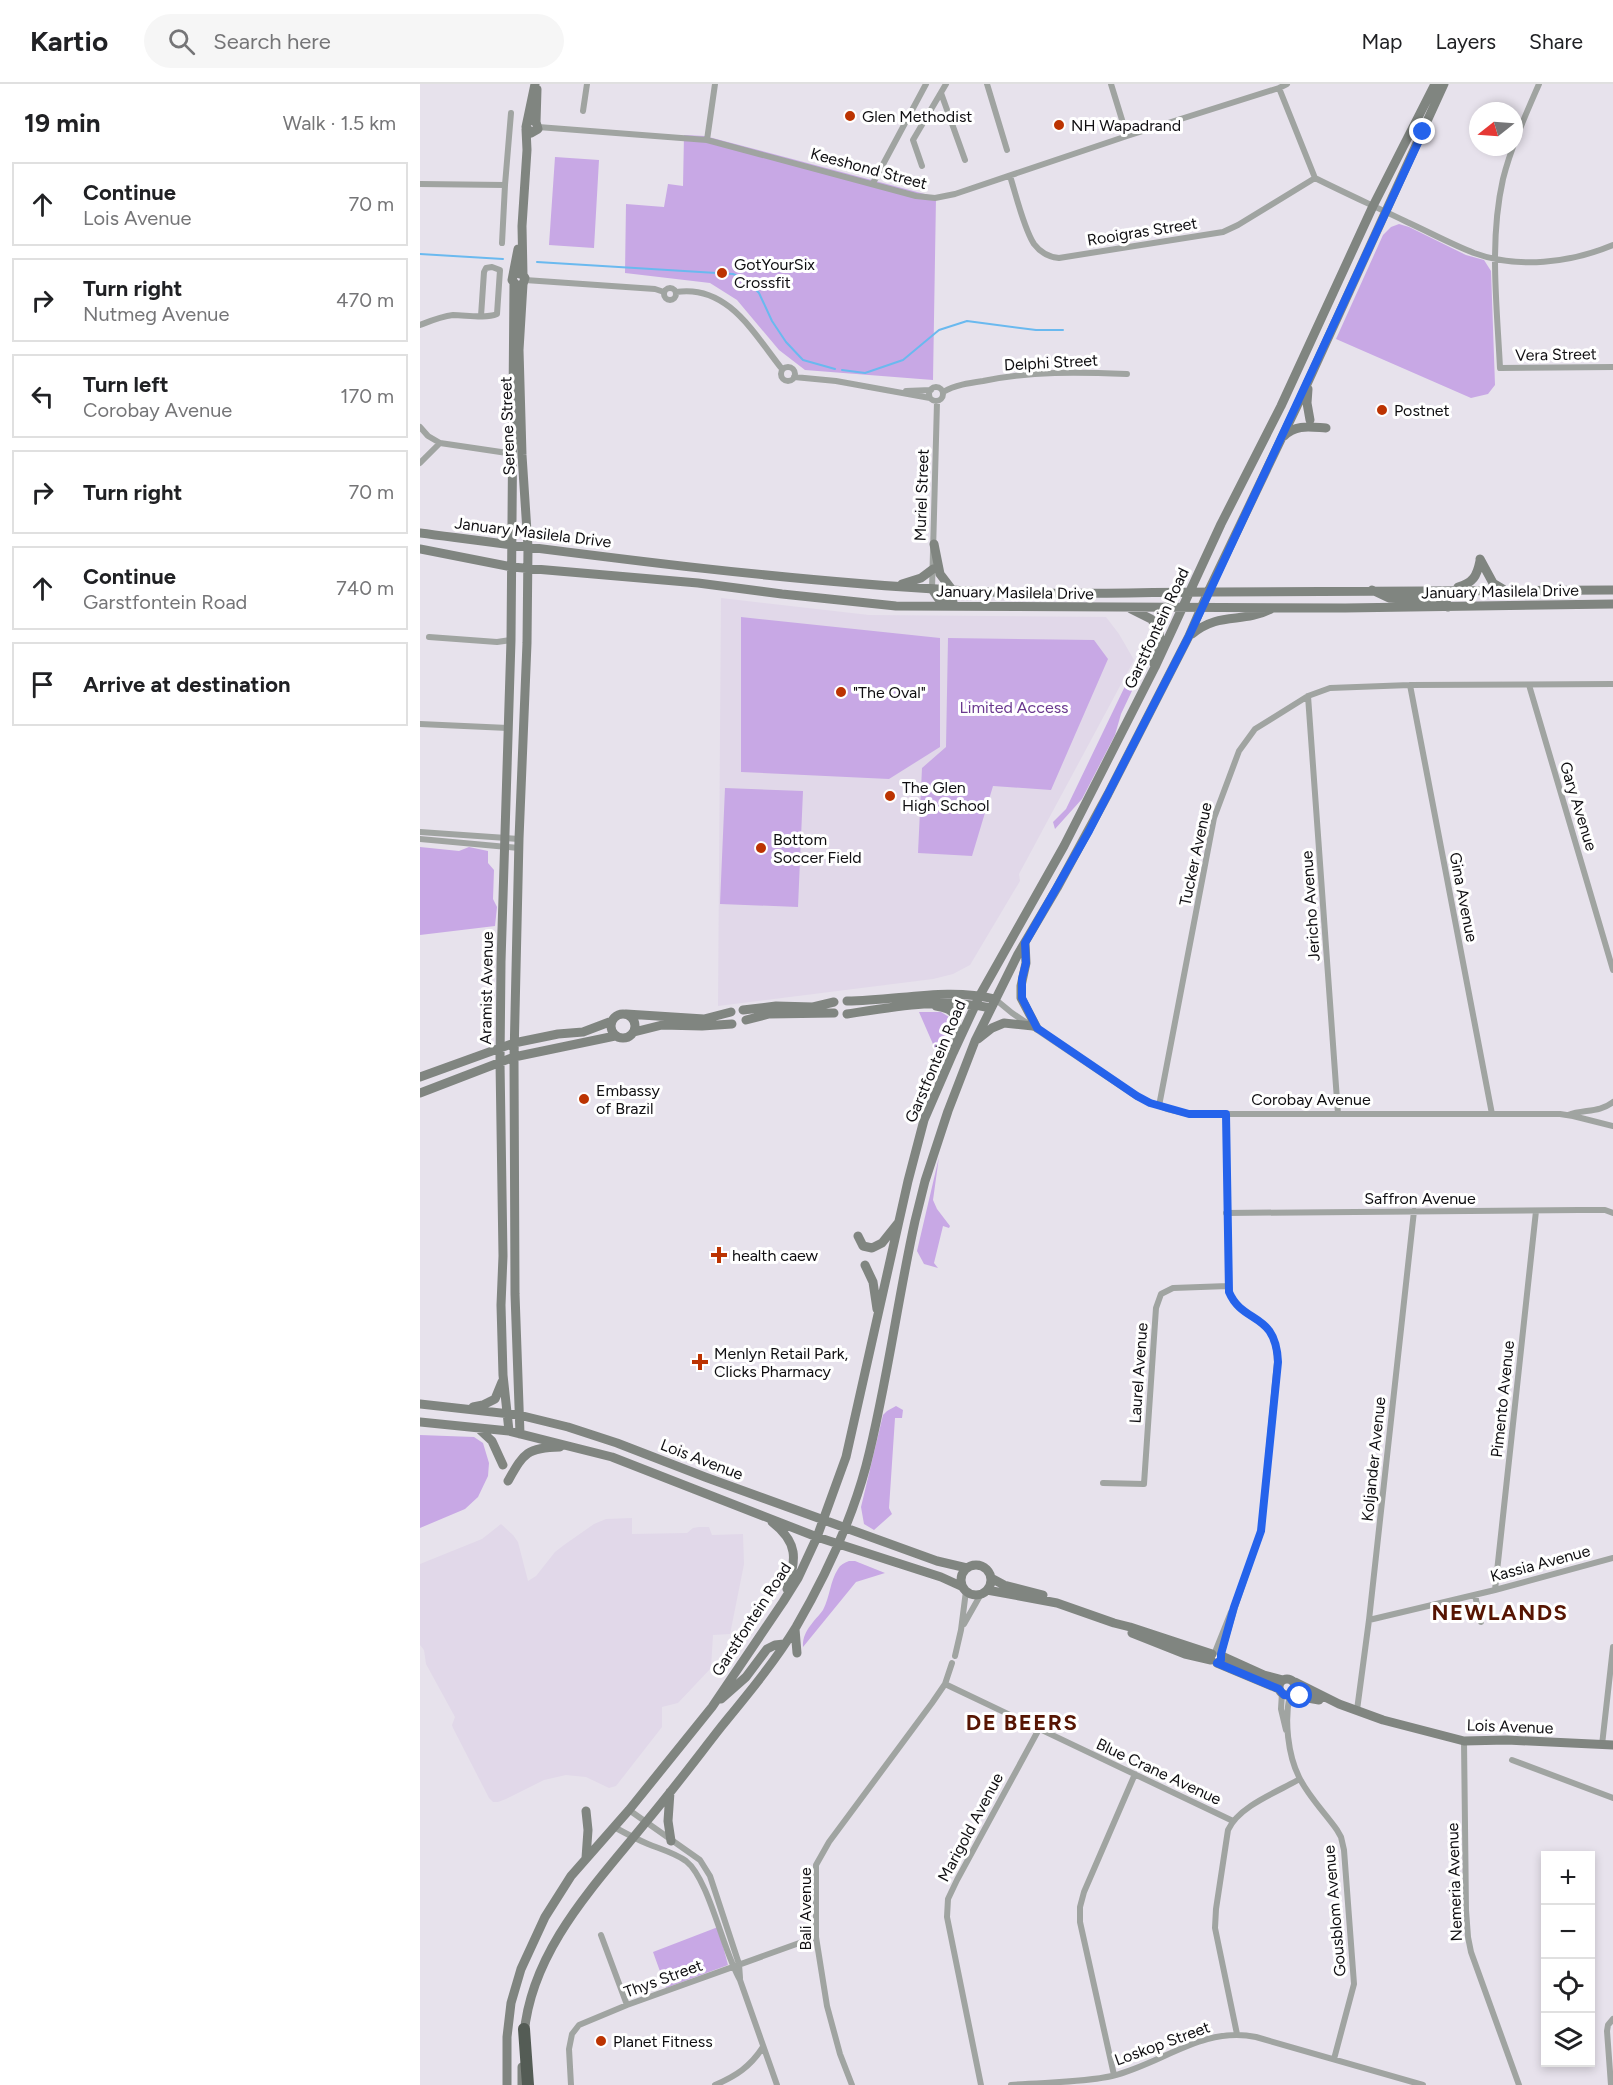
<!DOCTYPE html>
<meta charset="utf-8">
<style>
:root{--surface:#fff;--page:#f6f6f6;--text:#202124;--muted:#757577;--line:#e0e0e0}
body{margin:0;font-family:Figtree,sans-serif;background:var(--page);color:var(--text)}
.controls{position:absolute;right:18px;bottom:18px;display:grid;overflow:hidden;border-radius:0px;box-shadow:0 3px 9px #0003}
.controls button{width:54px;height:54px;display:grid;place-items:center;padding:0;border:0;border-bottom:2px solid var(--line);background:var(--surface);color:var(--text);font:30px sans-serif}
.compass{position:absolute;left:1049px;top:18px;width:54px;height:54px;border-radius:50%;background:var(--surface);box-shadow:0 3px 9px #0003;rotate:253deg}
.stop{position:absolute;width:18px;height:18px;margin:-14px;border:4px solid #2563eb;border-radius:50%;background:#fff}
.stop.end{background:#2563eb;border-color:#fff;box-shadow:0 2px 6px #0008}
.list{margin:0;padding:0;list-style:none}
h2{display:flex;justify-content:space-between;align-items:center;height:78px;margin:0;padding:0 24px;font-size:26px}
h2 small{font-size:20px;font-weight:400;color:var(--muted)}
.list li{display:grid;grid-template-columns:39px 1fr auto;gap:18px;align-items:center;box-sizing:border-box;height:84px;margin:0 12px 12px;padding:0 12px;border:2px solid var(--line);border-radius:0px}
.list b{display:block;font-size:22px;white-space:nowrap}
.list p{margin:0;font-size:20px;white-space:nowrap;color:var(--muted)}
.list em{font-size:20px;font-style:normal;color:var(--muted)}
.icon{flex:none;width:33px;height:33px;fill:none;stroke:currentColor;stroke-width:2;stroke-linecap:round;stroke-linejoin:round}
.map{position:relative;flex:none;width:1193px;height:2001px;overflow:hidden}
header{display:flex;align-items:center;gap:36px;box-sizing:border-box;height:84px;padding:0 30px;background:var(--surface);border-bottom:2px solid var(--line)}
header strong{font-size:28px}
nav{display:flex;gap:33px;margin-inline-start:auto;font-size:21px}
.search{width:420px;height:54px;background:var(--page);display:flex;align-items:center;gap:15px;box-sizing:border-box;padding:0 21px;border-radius:33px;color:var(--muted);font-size:22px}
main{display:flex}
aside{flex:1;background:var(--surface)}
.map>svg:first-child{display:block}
</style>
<header>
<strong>Kartio</strong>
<div class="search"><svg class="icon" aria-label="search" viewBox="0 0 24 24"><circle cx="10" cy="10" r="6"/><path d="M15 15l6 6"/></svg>Search here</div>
<nav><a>Map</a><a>Layers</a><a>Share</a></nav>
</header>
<main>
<aside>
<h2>19 min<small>Walk · 1.5 km</small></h2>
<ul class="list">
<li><svg class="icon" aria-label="ahead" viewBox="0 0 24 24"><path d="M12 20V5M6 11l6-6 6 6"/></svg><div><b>Continue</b><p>Lois Avenue</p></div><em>70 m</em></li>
<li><svg class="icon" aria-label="right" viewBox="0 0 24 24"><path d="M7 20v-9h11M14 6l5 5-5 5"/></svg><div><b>Turn right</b><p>Nutmeg Avenue</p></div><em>470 m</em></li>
<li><svg class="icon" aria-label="left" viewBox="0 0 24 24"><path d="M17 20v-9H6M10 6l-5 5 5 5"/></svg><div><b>Turn left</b><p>Corobay Avenue</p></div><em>170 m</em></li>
<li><svg class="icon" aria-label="right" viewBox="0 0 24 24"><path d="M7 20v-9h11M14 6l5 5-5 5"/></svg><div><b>Turn right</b></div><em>70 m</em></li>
<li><svg class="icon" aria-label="ahead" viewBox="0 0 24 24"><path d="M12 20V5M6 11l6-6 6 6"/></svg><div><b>Continue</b><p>Garstfontein Road</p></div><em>740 m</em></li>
<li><svg class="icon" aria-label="arrive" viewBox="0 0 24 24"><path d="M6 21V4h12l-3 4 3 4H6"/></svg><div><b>Arrive at destination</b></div></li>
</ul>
</aside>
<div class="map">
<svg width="1193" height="2001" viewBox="0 0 1193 2001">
<rect width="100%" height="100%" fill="#e7e2ec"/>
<path fill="#e1d8e9" d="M301,514L449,531L686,533L699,550L714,576L599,790L600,797L550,881L533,890L513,895L298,922Z
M212,1434V1450L267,1449L273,1444L279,1443H289L292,1451L323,1450L324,1480L310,1550L293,1551L291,1584L258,1619L242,1623V1643L196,1702L189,1704L166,1693L146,1691L124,1696L86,1715L78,1718H73L69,1714L33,1644L32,1641L35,1633L6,1580L4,1566L0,1561V1480L62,1455L81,1440L93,1451L98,1458L108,1497L116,1492L135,1468L144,1461L174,1440L186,1435Z"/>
<path fill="#c8a8e5" d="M264,51L285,52L516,113L513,296L385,286L359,266L317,216L290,199L205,189L206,120L244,123L248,100L263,102Z
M135,73L179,76L174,164L129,161Z
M979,140L989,143L1046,171L1064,176L1071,187L1075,301L1068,310L1051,314L916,255L963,151L971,143Z
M321,533L520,554V663L469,695L321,688Z
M735,545L738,552L701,630L695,651L662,715L635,745L633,738L646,725L731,548Z
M528,554L674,556L688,575L631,706L573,702L552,772L498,769L502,684L526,663Z
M305,704L383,707L378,823L300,820Z
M0,763L39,767L49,763L68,767V779L74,786L73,815L77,823L75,842L0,851Z
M499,928H521L529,933L531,942L520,968L516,967Z
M519,1073L513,1116L517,1125L530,1142L529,1144L523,1142L514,1179L518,1184L504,1180L497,1167Z
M476,1322L483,1326L482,1334H475L469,1424L472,1430L454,1446L444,1440L441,1423L463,1331L467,1327Z
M0,1351L54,1353L63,1359L69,1379L68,1392L58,1413L45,1425L0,1444Z
M429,1477H435L465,1489L436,1498L383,1563C382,1547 395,1537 403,1526C410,1513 410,1497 418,1485C420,1481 424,1479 429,1477Z
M298,1843L308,1881L246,1904L233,1868Z"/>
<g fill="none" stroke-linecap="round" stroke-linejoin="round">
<path stroke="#6ab9ef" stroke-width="2" d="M0,170L83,175
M117,178L313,190L327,196L339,209L352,237L366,258L383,276L415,285
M422,286L445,289L483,276L519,246L547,237L616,246H643"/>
<path stroke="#a0a4a1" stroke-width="6" d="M567,0L587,66
M691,0L707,52
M1119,0C1106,30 1091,63 1083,95C1069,157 1077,222 1080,284L1193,283
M859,4L895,94C925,109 956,123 987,138C1009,148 1031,160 1054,169C1098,185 1150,179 1193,161
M521,9L545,76
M163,27L167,0
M118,43L287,56L496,112L515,114L535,110L707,52L859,4L867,0
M287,56L295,0
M502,82L493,56L526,0
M590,92C596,111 604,145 614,160C620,168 629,173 639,174L803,148L818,141L895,94
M453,99L506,0
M0,100L85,101L82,159
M85,101L91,29
M105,196L235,205L244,208
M244 210a6 6 0 1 1 12 0a6 6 0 1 1-12 0Z
M256,208C308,200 334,250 362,285
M0,241C10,237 22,232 33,231C46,231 65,235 77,230L80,186L72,183L66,184L64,188L61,232
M361 290a7 7 0 1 1 14 0a7 7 0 1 1-14 0Z
M374,293L416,297L510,314
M509 310a7 7 0 1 1 14 0a7 7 0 1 1-14 0Z
M486,307L511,306
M523,308C535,301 549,299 563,297C611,287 658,288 707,290
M0,343L8,352L20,359L94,370
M0,379L20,359
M512,505L517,318
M9,553L77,558L91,556
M990,601L1072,1030
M1109,601L1193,886
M888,612L918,1030
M0,640L88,644
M0,748L99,755
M0,755L99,764
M575,915L592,929L717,1013L747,1025L769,1030H1140L1153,1032L1193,1042
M739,1022L794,734L819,667L835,645L888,612L910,604L990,601L1193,600
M1148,1031C1164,1025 1179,1029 1193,1018
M806,1129L1159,1126H1185L1193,1129
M683,1399L724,1400L736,1224L741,1210L753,1204L808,1202
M1075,1506L1116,1127
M1055,1511L1061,1538
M949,1536L1075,1506L1193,1474
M544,1540L561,1510
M795,1568L811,1528
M801,1571L815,1523L841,1447L857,1278C856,1227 823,1242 809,1208L806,1030
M535,1572L541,1546L546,1507
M525,1600L813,1737
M862,1609L861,1625L866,1646
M870,1611C864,1636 868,1671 879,1693C888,1712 905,1729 917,1746L921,1753L924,1766L934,1900L914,1975
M937,1626L949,1536L994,1127
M1044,1657L1046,1826L1048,1853L1051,1868L1099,2001
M1182,1661L1193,1563
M1092,1676L1193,1714
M209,1726L280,1776L290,1792L319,1880L320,1894
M194,1743C205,1749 216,1755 228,1760C240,1765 255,1769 266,1777C289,1795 303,1867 320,1896L357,2001
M181,1851L207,1921
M817,1950L795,1844L796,1825L808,1746C819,1722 857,1708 880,1695
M694,1991L660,1838V1823L664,1808L715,1690
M151,2001L149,1965L152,1950L159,1941L207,1921L396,1853
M295,2001C316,1992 330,1983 343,1963
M432,2001L420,1970L407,1922L396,1853V1781L409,1758L512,1619L525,1600L532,1579
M561,2001L527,1833L528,1815L537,1796L619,1645
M591,2001C624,1998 660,1999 692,1992C742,1980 782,1942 836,1953L1003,2001
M1191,2001L1187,1947L1188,1941L1193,1935"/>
<path stroke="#808580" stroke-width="9" d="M116,38L117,5
M107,39L110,36L116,38L118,45L111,49L106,43L115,0
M103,191L102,142L107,66L106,45
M93,192L97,189L103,191L105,194L103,200L97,202L92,196L98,165
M888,305L887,319L890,336
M864,352C876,340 890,343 906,344
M0,449C177,472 354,496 532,506C620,512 708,508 796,508C929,507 1061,507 1193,506
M514,460L520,490L533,507
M0,465L92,483L278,499L362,510L476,522L925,524L1193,520
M1060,475L1073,499L1083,505
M482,500L501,494L513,485
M1038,503C1053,499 1057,492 1060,477
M512,505L518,514L533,518
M952,506L969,514L1023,516L1026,518L1028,523
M711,525L731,535L738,543L740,555L732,572L735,583
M772,550C800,527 822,540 851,525
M605,859L606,879L601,902V914L617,944
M427,917C477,917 526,903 575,915
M516,922C544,926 536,940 533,961
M323,926L356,922L393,923L414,918
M191 942a12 12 0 1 1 24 0a12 12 0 1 1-24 0Z
M206,930L284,935L311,928
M427,930C478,922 520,914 571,924
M326,936L349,930L414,929
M214,948L242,941L282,942L312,940
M558,955L572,944L584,939L613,942
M0,993L94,959L138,950L163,948L192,937
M0,1009L94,973L195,952
M438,1152L443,1162L452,1164L462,1159L478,1139
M445,1181L453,1198L457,1225
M0,1320L99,1331L148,1343L197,1359L285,1393L517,1477L547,1484
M53,1323L63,1321L75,1315L82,1298
M0,1338L89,1347L192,1373L397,1453L521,1493L543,1503
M58,1344L72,1357L83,1381
M89,1347L83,1291L81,1221L83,1172L80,978L81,878L91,556L94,199
M100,1350L95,1210L94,973L99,755L107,559L108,463L102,371L99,266L103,200
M88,1397C104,1369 106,1364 140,1363
M352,1438C378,1458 377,1475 367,1505
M541 1496a15 15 0 1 1 30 0a15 15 0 1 1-30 0Z
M571,1494L584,1501L623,1511
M567,1506L637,1519L694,1539L710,1543L792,1570
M375,1545L377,1569
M712,1549L765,1570L791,1576
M802,1572L844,1591L863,1596
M797,1579L859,1605
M859 1603a8 8 0 1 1 16 0a8 8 0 1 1-16 0Z
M875,1598L919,1620L963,1636L1044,1657L1087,1656L1193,1661
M871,1611L899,1616
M301,1615L326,1593L347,1565L355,1561L364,1560
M250,1708L248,1737L251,1757
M166,1774L168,1746L166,1727
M104,1951C111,1866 175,1801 226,1738C252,1707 276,1675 301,1643C327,1611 354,1579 376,1543C405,1493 431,1438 446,1382C467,1301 477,1218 495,1137L505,1097L528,1027L555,957L598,870L637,804L688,710L769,552L788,508L877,322L1024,0
M87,2001V1953L91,1919L101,1885L125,1833L151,1792L209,1726L292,1623L363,1518L378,1494L397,1453L426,1373L488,1097L504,1036L533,969L560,911L644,762L735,583L801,440L861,322L953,122L1015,0
M102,2001V1983"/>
<path stroke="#545c55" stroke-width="12" d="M104,1945L108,2001"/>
</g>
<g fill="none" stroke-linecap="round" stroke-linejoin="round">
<path stroke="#2563eb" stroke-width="8" d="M880,1612L864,1611L859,1605L797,1579L801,1576V1570L814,1523L841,1447L858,1278C856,1227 823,1241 809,1208L806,1030H769L730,1019L717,1012L617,944L602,914V895L606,879L605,859L669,747L769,552L1003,48"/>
</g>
<g fill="#bc3301" stroke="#fff" stroke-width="2">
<circle cx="430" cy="32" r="6"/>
<circle cx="639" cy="41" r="6"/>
<circle cx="302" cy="189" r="6"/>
<circle cx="962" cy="326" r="6"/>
<circle cx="421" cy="608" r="6"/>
<circle cx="470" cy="712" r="6"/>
<circle cx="341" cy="764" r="6"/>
<circle cx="164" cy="1015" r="6"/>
<path d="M296 1162h6v6h6v6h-6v6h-6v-6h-6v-6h6z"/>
<path d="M277 1269h6v6h6v6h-6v6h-6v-6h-6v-6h6z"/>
<circle cx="181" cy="1957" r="6"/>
</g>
<g text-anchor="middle" stroke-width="6" stroke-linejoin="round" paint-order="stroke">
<g font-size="16" fill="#0f0e11" stroke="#fff" text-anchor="start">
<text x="442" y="38">Glen Methodist</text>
<text x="651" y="47">NH Wapadrand</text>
<text x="314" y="186">GotYourSix<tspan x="314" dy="18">Crossfit</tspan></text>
<text x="974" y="332">Postnet</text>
<text x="433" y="614">"The Oval"</text>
<text x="482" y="709">The Glen<tspan x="482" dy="18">High School</tspan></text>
<text x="353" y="761">Bottom<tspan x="353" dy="18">Soccer Field</tspan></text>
<text x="176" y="1012">Embassy<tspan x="176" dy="18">of Brazil</tspan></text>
<text x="312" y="1177">health caew</text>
<text x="294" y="1275">Menlyn Retail Park,<tspan x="294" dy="18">Clicks Pharmacy</tspan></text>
<text x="193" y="1963">Planet Fitness</text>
</g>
<g font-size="16" fill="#0f0e11" stroke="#fff">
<text transform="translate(449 84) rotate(15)" y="6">Keeshond Street</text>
<text transform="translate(722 147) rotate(-9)" y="6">Rooigras Street</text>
<text transform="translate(1136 270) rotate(-1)" y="6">Vera Street</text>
<text transform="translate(631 278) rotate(-3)" y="6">Delphi Street</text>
<text transform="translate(87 342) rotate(-92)" y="6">Serene Street</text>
<text transform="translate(501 411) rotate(-88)" y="6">Muriel Street</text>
<text transform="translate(113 448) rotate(7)" y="6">January Masilela Drive</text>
<text transform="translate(1080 507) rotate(-1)" y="6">January Masilela Drive</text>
<text transform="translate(595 508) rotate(1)" y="6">January Masilela Drive</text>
<text transform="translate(736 544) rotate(-65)" y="6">Garstfontein Road</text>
<text transform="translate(1159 722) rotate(73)" y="6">Gary Avenue</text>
<text transform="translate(775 770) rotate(-78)" y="6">Tucker Avenue</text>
<text transform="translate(1044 813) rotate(79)" y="6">Gina Avenue</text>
<text transform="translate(890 822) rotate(-94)" y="6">Jericho Avenue</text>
<text transform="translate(66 904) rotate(-89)" y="6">Aramist Avenue</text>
<text transform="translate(515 977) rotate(-67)" y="6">Garstfontein Road</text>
<text x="891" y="1021">Corobay Avenue</text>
<text x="1000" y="1120">Saffron Avenue</text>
<text transform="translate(718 1289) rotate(-86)" y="6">Laurel Avenue</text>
<text transform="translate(1082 1315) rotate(-84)" y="6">Pimento Avenue</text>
<text transform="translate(282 1375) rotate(21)" y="6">Lois Avenue</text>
<text transform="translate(953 1375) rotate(-84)" y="6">Koljander Avenue</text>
<text transform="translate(1120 1479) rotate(-15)" y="6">Kassia Avenue</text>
<text transform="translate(331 1535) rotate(-57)" y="6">Garstfontein Road</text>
<text transform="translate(1090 1642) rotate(2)" y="6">Lois Avenue</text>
<text transform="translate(739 1687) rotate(25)" y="6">Blue Crane Avenue</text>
<text transform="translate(550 1743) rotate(-62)" y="6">Marigold Avenue</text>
<text transform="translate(1034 1798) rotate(-92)" y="6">Nemeria Avenue</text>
<text transform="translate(385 1825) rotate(-90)" y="6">Bali Avenue</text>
<text transform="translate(914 1827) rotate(-95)" y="6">Gousblom Avenue</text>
<text transform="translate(243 1894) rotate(-20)" y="6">Thys Street</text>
<text transform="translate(742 1959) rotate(-20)" y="6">Loskop Street</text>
</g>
<g font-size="16" fill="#6a388e" stroke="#fff">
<text x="594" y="629">Limited Access</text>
</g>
<g font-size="22" font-weight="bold" letter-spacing="1.5" fill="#571503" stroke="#fff">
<text x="1080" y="1536">NEWLANDS</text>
<text x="602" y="1646">DE BEERS</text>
</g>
</g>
</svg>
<div class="controls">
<button>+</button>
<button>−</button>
<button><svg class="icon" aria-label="locate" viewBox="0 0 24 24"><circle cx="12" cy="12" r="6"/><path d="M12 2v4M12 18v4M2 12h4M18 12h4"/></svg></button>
<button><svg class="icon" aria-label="layers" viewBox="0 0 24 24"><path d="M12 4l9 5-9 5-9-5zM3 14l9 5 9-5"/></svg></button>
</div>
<svg class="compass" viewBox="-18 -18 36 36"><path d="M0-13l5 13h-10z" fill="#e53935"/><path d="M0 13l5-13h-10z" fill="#757577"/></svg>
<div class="stop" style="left:880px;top:1612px"></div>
<div class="stop end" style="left:1003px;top:48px"></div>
</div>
</main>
